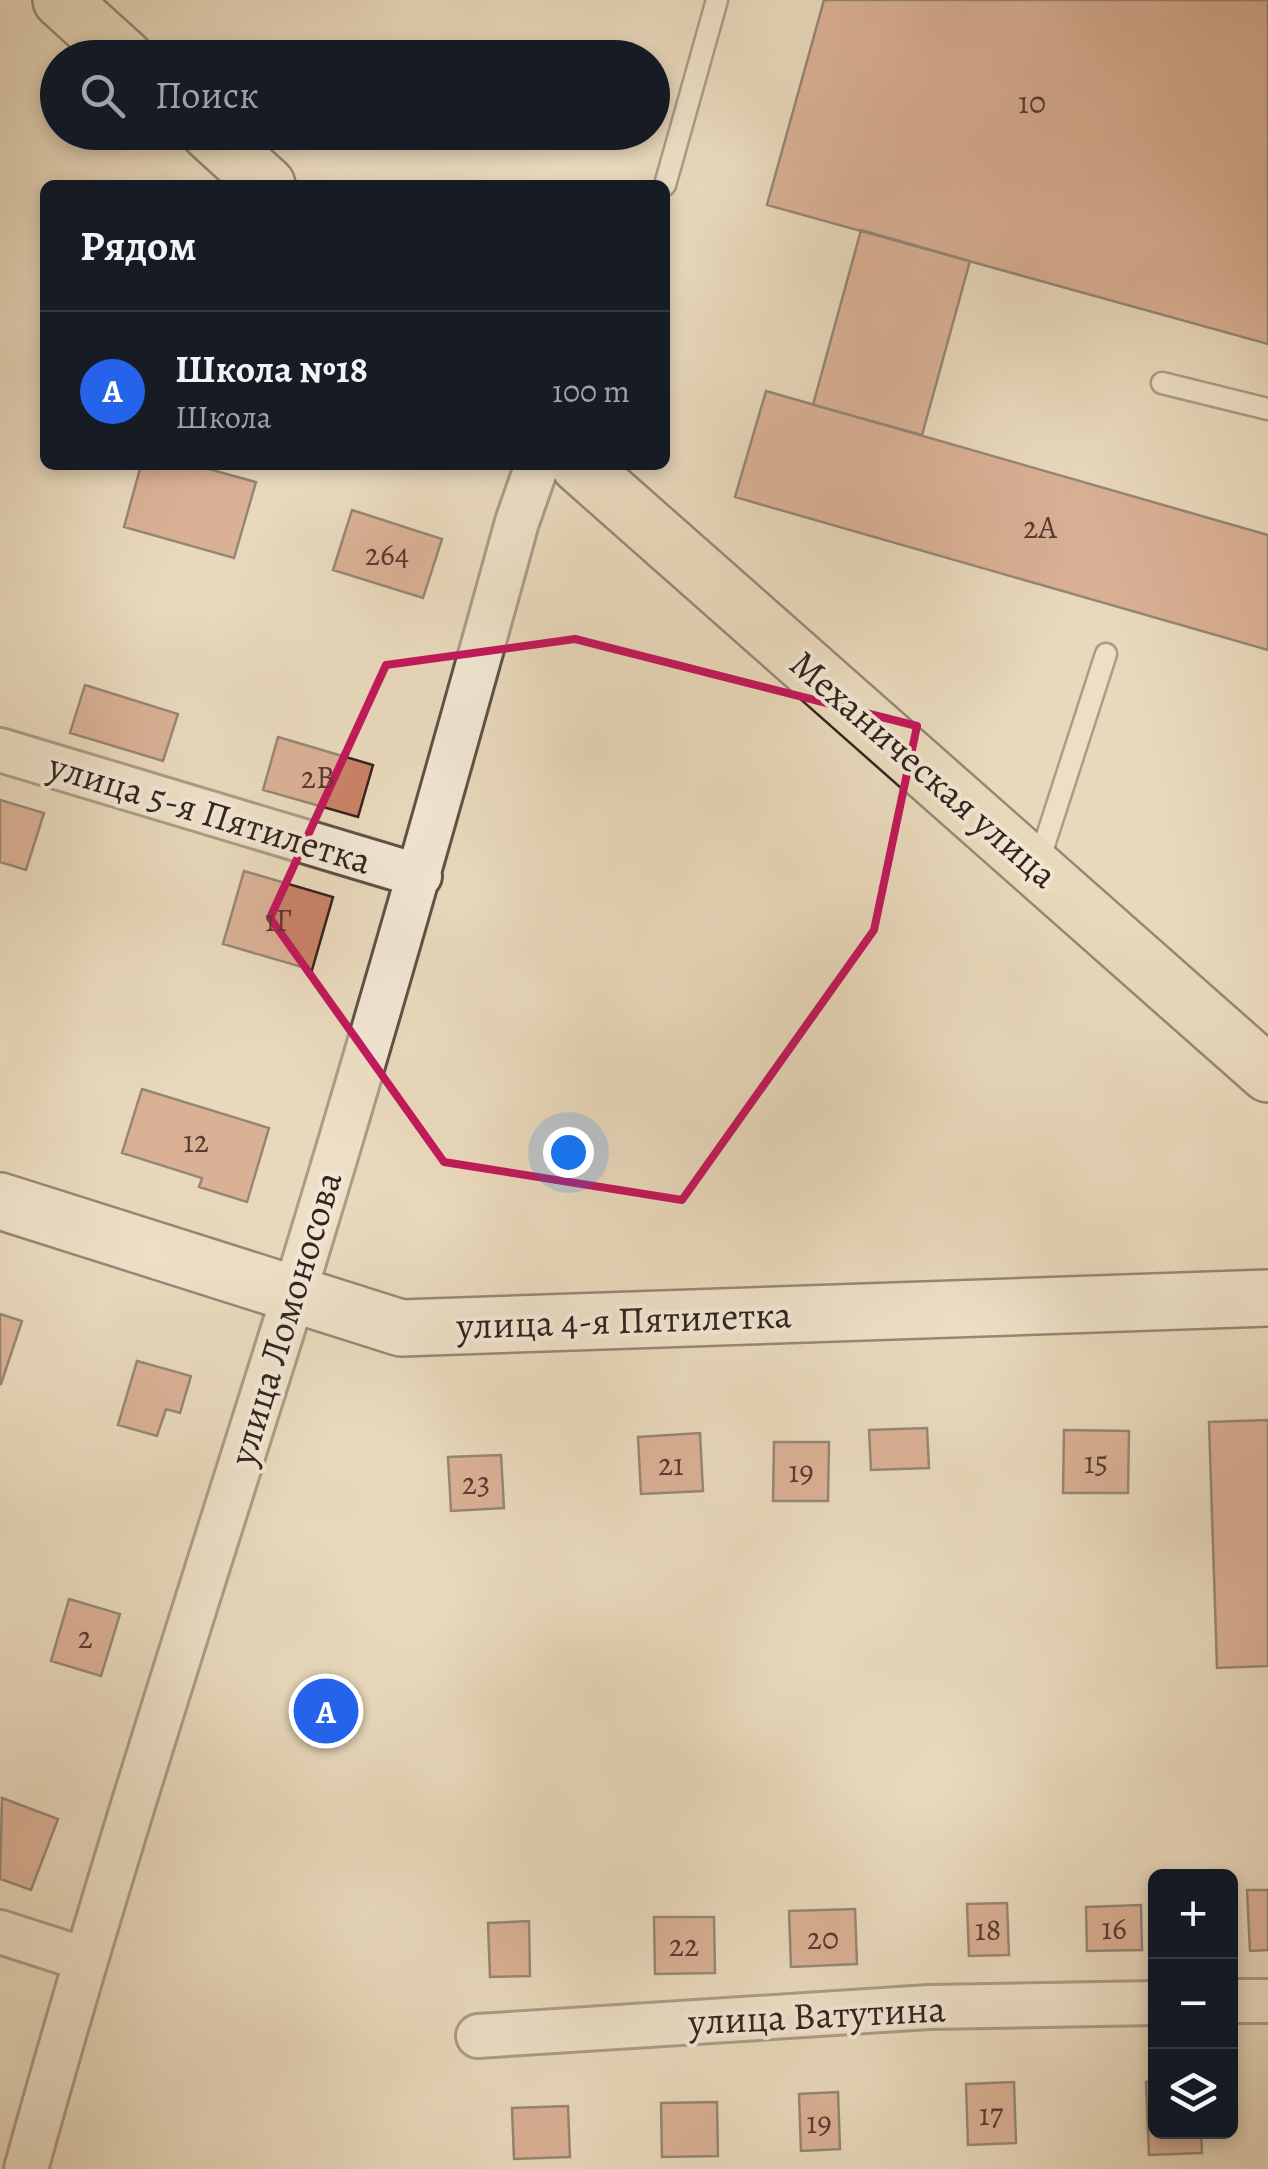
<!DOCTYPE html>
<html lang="ru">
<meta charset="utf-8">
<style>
:root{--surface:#171b24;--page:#242831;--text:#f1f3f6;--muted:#9ea1a6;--line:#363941;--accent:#2563eb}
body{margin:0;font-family:Alegreya,serif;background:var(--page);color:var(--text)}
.controls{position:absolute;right:30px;bottom:30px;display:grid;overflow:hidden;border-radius:15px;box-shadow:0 5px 15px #0003}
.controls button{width:90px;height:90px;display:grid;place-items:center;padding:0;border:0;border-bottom:2px solid var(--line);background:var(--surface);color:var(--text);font:50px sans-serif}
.you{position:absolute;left:568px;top:1152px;width:35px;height:35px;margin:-25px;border:8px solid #fff;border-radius:50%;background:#1a73e8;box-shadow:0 0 0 15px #1a73e833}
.badge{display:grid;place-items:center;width:65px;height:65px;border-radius:50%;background:var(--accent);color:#fff;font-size:32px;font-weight:700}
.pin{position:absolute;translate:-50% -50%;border:5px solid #fff;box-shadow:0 2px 10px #0006}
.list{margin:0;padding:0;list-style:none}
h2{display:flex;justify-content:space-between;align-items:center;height:130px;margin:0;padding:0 40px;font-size:42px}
h2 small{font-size:32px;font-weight:400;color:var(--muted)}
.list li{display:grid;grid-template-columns:65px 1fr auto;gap:30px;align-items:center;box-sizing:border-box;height:160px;padding:0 40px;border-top:2px solid var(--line)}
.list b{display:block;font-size:38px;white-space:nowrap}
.list p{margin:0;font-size:32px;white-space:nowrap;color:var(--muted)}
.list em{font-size:32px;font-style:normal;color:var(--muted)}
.icon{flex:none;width:55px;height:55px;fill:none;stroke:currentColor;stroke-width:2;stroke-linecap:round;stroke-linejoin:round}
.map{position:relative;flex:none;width:1268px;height:2169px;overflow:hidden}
.search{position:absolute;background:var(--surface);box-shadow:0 5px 15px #0003;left:40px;top:40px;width:630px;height:110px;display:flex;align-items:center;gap:25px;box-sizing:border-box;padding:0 35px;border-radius:55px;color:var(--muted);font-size:38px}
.panel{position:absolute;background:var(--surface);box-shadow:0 5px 15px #0003;left:40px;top:180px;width:630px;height:290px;border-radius:15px}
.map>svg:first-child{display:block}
</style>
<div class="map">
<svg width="1268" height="2169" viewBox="0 0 1268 2169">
<rect width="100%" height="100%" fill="#e9d9bc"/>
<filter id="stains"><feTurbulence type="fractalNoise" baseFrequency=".002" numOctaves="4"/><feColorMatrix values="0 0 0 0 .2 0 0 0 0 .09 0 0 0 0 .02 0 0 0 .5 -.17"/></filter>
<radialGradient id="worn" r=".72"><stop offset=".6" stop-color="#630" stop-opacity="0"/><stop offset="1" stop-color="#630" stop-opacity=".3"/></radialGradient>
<path fill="#c98268" stroke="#322520" stroke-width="2.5" d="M824,0H1268V344L767,205Z
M861,230L970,261L922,435L813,405Z
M766,391L1268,535V650L735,497Z
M141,465H194L256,482L234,558L124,527Z
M352,510L442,539L423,598L333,570Z
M85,685L178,714L163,761L70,733Z
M278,737L373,765L358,817L263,790Z
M0,800L44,813L26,870L0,862Z
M244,871L333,897L312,970L223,944Z
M142,1089L269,1128L247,1202L199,1187L202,1178L122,1153Z
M0,1314L22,1321L1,1384H0Z
M137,1361L191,1376L180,1413L166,1409L157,1436L118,1425Z
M1268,1420V1666L1217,1668L1209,1422Z
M927,1428L929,1468L871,1470L869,1430Z
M1064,1430L1129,1431L1128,1493H1063Z
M700,1433L703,1491L641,1494L638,1437Z
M774,1442H829L828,1501H773Z
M501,1455L504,1508L451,1511L448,1457Z
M69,1599L120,1614L101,1676L51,1661Z
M2,1798L58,1819L31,1890L0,1879Z
M1247,1890H1268V1950L1250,1951Z
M1007,1903L1009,1955L969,1956L967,1904Z
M1141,1905L1142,1950L1087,1951L1086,1907Z
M855,1909L857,1964L791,1967L789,1911Z
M654,1917H714L715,1973L655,1974Z
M529,1921L530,1976L490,1977L488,1923Z
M1156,2081V2132H1201L1202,2153L1149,2155L1146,2082Z
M1014,2082L1016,2143L968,2145L966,2084Z
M838,2092L840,2149L801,2151L799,2094Z
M717,2102L718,2156L662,2157L661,2103Z
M568,2106L570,2157L514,2159L512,2108Z"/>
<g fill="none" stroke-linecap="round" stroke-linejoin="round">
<defs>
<path id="lane" d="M665,185L717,0
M1162,383L1268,409
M1037,867L1106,654"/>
<path id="street" d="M0,750L420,876
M0,1932L84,1959
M1230,2001H1268
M478,2036L929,2007L1156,2003
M26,2169C107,1875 203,1585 294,1294C373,1038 446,780 517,522L537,465"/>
<path id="secondary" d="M0,1201L401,1328L1268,1298"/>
<path id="primary" d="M61,0L125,58
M209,132L267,185
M579,465L1268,1074"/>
</defs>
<use href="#lane" stroke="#605247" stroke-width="25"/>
<use href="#street" stroke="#605247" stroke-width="48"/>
<use href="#secondary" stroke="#322520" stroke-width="60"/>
<use href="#primary" stroke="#322520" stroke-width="60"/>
<use href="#lane" stroke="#f1e6d3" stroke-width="20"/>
<use href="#street" stroke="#f1e6d3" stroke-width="42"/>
<use href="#secondary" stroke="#f1e6d3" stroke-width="55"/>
<use href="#primary" stroke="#e9d9bc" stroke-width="55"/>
</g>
<path d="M0 0H1268V2169H0ZM575,639L917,726L874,930L682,1200L444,1162L270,918L386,665Z" fill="#e9d9bc" fill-opacity=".55" fill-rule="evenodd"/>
<path fill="none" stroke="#c2185b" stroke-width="8" stroke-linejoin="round" d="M575,639L917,726L874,930L682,1200L444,1162L270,918L386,665Z"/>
<g text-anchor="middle" stroke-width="8" stroke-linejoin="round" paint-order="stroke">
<g font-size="32" fill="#583c32">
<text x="1032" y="113">10</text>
<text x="1040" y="538">2А</text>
<text x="387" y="565">264</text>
<text x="318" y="788">2В</text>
<text x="278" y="931">1Г</text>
<text x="196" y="1152">12</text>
<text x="1096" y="1473">15</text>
<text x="671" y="1475">21</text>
<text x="801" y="1482">19</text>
<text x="476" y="1494">23</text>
<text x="85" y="1648">2</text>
<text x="1114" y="1939">16</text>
<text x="988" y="1940">18</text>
<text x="823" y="1949">20</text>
<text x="684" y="1956">22</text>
<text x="991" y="2125">17</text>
<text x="819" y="2133">19</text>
</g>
<g font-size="38" fill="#322520" stroke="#f1e6d3">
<text transform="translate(924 769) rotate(41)" y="13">Механическая улица</text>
<text transform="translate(210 813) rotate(17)" y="13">улица 5-я Пятилетка</text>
<text transform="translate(285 1318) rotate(-73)" y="13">улица Ломоносова</text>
<text transform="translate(624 1320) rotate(-2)" y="13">улица 4-я Пятилетка</text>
<text transform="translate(817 2015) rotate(-3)" y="13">улица Ватутина</text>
</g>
</g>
<rect width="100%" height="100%" filter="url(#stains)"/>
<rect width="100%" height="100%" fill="url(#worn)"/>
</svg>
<div class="controls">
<button>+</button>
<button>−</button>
<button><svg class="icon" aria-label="layers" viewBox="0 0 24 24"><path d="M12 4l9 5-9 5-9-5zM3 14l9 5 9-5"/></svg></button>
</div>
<div class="you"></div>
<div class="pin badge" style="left:326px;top:1711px">A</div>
<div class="search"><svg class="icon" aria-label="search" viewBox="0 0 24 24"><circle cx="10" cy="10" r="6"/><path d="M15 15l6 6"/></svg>Поиск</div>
<section class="panel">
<h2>Рядом<small></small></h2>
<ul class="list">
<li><span class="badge">A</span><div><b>Школа №18</b><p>Школа</p></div><em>100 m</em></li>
</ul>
</section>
</div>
